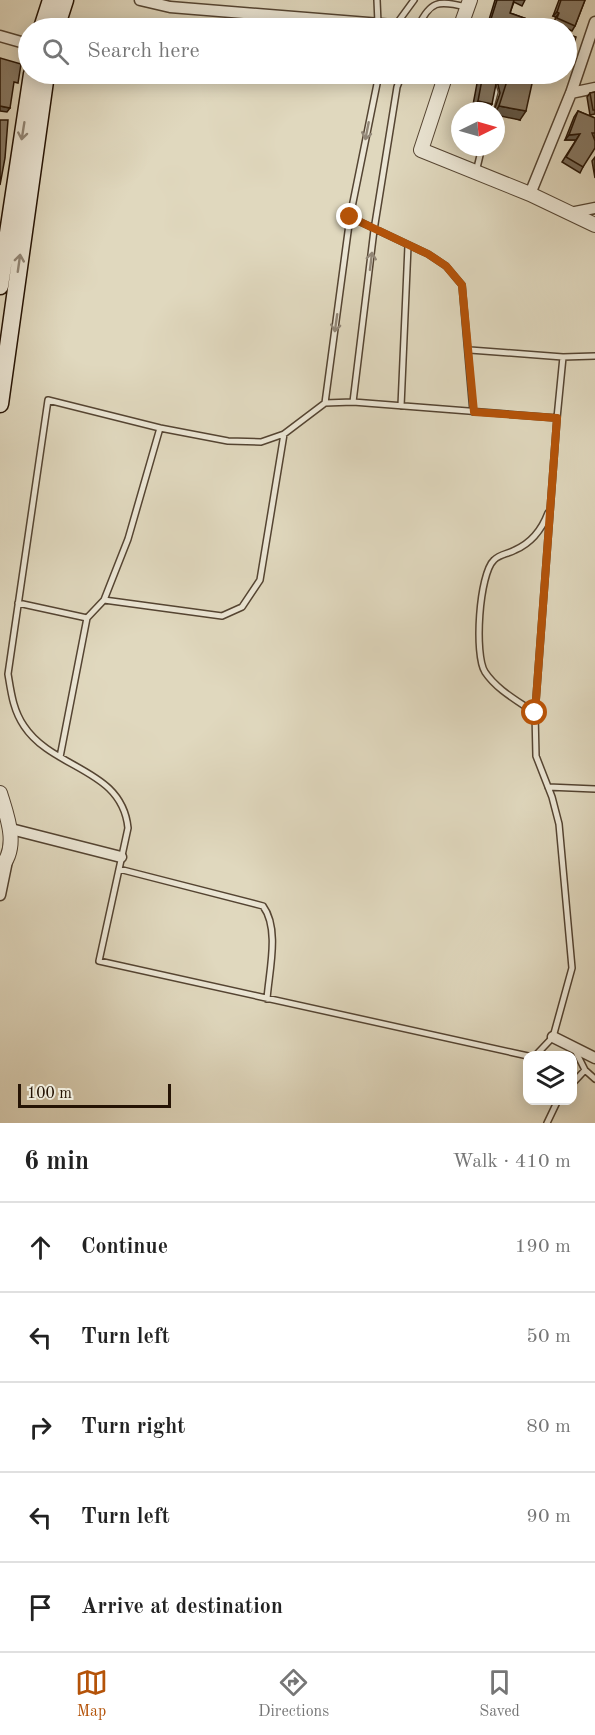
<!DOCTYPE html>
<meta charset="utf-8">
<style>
:root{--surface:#fff;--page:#f6f6f6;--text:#222;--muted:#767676;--line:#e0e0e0;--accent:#b45309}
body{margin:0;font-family:"Old Standard TT",serif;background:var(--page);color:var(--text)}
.controls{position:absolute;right:18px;bottom:18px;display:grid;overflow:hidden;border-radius:12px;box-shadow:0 3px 15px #0003}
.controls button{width:54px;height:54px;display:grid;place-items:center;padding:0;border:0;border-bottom:2px solid var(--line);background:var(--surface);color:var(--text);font:30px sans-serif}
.compass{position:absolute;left:451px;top:102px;width:54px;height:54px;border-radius:50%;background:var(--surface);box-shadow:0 3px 15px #0003;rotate:85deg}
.scale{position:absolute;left:18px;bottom:15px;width:153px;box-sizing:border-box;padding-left:6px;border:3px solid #251304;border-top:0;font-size:16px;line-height:21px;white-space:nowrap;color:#251304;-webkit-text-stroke:4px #ebe6d5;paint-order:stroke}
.stop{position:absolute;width:18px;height:18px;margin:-14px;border:4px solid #b45309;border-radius:50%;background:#fff}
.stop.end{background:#b45309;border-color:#fff;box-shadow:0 2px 6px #0008}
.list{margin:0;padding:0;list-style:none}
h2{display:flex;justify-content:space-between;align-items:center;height:78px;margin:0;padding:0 24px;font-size:26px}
h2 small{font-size:20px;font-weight:400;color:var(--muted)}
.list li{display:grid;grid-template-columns:39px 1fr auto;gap:18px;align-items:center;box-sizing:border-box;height:90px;padding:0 24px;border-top:2px solid var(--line)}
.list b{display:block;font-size:22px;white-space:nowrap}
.list em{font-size:20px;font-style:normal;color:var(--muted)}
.icon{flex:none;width:33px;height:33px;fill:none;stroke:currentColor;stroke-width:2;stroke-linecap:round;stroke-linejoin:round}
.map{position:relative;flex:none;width:595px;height:1123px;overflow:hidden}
.search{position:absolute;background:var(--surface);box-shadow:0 3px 15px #0003;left:18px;right:18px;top:18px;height:66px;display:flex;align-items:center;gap:15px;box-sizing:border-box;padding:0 21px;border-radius:33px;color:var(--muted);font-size:22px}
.sheet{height:528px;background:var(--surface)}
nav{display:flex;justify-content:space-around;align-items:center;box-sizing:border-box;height:84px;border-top:2px solid var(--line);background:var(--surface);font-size:16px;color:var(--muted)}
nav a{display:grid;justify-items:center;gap:3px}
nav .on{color:var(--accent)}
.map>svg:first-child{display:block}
</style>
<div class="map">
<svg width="595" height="1123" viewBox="0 0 595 1123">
<rect width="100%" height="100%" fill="#e0d8be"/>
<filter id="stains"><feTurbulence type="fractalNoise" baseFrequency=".00333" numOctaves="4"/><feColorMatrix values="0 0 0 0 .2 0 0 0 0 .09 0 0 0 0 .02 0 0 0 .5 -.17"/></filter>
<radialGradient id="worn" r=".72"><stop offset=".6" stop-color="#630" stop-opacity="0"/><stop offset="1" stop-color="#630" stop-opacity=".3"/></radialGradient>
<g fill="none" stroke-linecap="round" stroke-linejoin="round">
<defs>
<path id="service" d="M377,0L378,23
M395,26L414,0
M418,27C430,1 438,0 466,7
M342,74L377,77
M489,74L495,92L490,111
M476,172L482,147
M350,217L428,254L446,266L462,285L473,412
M470,350L563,357
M353,402L374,230L397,87L402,74
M325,403L350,217L379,74
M401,406L408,246
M557,418L563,357L595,356
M104,600L222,616L242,607L260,580L284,434
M18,603L87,618
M535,713C518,701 497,690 485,672C474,655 479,574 494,560C500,554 508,554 515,550C531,543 542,529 548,513
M60,757L87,618L104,600L128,539L160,428
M548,787L595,789
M119,869L263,906C280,929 269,971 267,999
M575,1050L585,1070L595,1079
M528,1056L99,961L128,828C122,768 53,770 24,726C13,710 11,692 8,674L48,400L160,428L228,441L261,442L284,434L325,403L353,402L557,418L535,713L536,756L552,797L559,824L572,968L553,1037L535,1056
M572,1084L585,1070
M547,1123L558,1100"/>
<path id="minor" d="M140,0L170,7L418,27
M0,36L28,44
M571,93L595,88
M530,194L571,93L595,22
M570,213L595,208
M11,829L121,857
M0,895L7,861
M553,1037L595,1058"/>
<path id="tertiary" d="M460,28L470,0
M446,74L421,150L530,194L595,225
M0,793C7,816 20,848 0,868"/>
<path id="secondary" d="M42,28L51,0
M56,28L65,0
M0,286L32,74
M0,404L46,74"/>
</defs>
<use href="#service" stroke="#544432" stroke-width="8"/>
<use href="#minor" stroke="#544432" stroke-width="13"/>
<use href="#tertiary" stroke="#544432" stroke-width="16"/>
<use href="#secondary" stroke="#251304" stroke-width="19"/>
<use href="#service" stroke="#ebe6d5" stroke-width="5"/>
<use href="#minor" stroke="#ebe6d5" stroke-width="10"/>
<use href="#tertiary" stroke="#ebe6d5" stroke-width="14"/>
<use href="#secondary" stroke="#ebe6d5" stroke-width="16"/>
</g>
<path fill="#736857" stroke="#251304" stroke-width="1.5" d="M495,0H525L522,6L514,2L510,13L552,28H504L488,23Z
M559,0H585L575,26L572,31L554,22L556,17L553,16Z
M481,74H493L492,104L487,111L472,110L478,78Z
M502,74H506L520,120L494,111L500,93L497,81Z
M595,92V114L590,115L587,97L590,93Z
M578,111L595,118V138H594L583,167L580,173L562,162L576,140H565L574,117Z
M595,157V178L592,161Z"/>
<path fill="#5e5547" stroke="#251304" stroke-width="1.5" d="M557,12L559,13L556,17L553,16Z
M491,19L515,27L513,28H504L488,23Z
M478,101L492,104L487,111L472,110Z
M0,106L10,108L7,112L0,111Z
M499,106L526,111L520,120L496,115V111Z
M580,134L576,140H565L569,135Z"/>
<path fill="#867965" stroke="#251304" stroke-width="1.5" d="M497,0H514L510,13L552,28H514L515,27L491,19Z
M561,0H585L575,26L557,18L559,13L557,12Z
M567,34L576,37L567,66Z
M0,58L21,64L18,83L14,82L10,108L0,106Z
M483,74H493L496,84L492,104L478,101Z
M503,74L533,79L526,111L499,106L506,84Z
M595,92V110H593L590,93Z
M578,111L595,118V133H592L595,141V148L583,167L566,157L580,134L569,135Z
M0,120H8L5,158L0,185Z"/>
<defs><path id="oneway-shaft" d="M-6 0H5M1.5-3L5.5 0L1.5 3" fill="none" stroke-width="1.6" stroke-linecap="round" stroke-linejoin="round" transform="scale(1.5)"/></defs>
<g stroke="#928777">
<use href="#oneway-shaft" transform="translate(23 131) rotate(99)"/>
<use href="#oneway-shaft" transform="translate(367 131) rotate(101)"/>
<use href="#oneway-shaft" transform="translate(371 261) rotate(-83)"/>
<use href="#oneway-shaft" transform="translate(19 263) rotate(-82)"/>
<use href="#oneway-shaft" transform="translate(336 323) rotate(98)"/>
</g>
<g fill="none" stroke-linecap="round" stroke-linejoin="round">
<path stroke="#b45309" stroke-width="8" d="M350,217L428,254L446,266L462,285L474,412L557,418L535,713"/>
</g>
<rect width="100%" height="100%" filter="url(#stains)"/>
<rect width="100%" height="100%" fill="url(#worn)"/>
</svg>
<div class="controls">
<button><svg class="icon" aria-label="layers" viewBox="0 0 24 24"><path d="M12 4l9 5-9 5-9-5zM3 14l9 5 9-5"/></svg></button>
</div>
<svg class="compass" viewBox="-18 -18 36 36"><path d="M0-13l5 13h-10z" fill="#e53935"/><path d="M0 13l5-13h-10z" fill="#767676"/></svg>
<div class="scale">100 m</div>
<div class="stop" style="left:535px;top:713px"></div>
<div class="stop end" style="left:350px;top:217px"></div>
<div class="search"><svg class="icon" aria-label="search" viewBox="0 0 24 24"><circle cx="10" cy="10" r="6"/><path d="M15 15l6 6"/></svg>Search here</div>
</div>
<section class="sheet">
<h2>6 min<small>Walk · 410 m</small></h2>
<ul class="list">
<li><svg class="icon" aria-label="ahead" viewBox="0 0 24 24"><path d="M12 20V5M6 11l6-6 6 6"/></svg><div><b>Continue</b></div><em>190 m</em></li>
<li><svg class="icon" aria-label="left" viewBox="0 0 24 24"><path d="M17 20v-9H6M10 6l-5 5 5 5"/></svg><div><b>Turn left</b></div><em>50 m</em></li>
<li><svg class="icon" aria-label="right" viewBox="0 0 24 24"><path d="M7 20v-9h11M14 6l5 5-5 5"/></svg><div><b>Turn right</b></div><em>80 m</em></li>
<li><svg class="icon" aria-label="left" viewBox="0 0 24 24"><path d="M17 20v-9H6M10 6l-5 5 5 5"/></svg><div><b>Turn left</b></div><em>90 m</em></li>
<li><svg class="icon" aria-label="arrive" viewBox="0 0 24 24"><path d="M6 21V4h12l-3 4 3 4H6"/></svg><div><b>Arrive at destination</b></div></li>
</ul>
</section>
<nav>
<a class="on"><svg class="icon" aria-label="map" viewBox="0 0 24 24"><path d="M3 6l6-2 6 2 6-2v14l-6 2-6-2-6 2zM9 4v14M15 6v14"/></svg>Map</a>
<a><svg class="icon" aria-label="directions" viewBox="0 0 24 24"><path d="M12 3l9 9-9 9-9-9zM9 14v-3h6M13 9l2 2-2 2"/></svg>Directions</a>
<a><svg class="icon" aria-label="saved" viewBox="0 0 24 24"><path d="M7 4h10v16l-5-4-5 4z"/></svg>Saved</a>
</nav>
